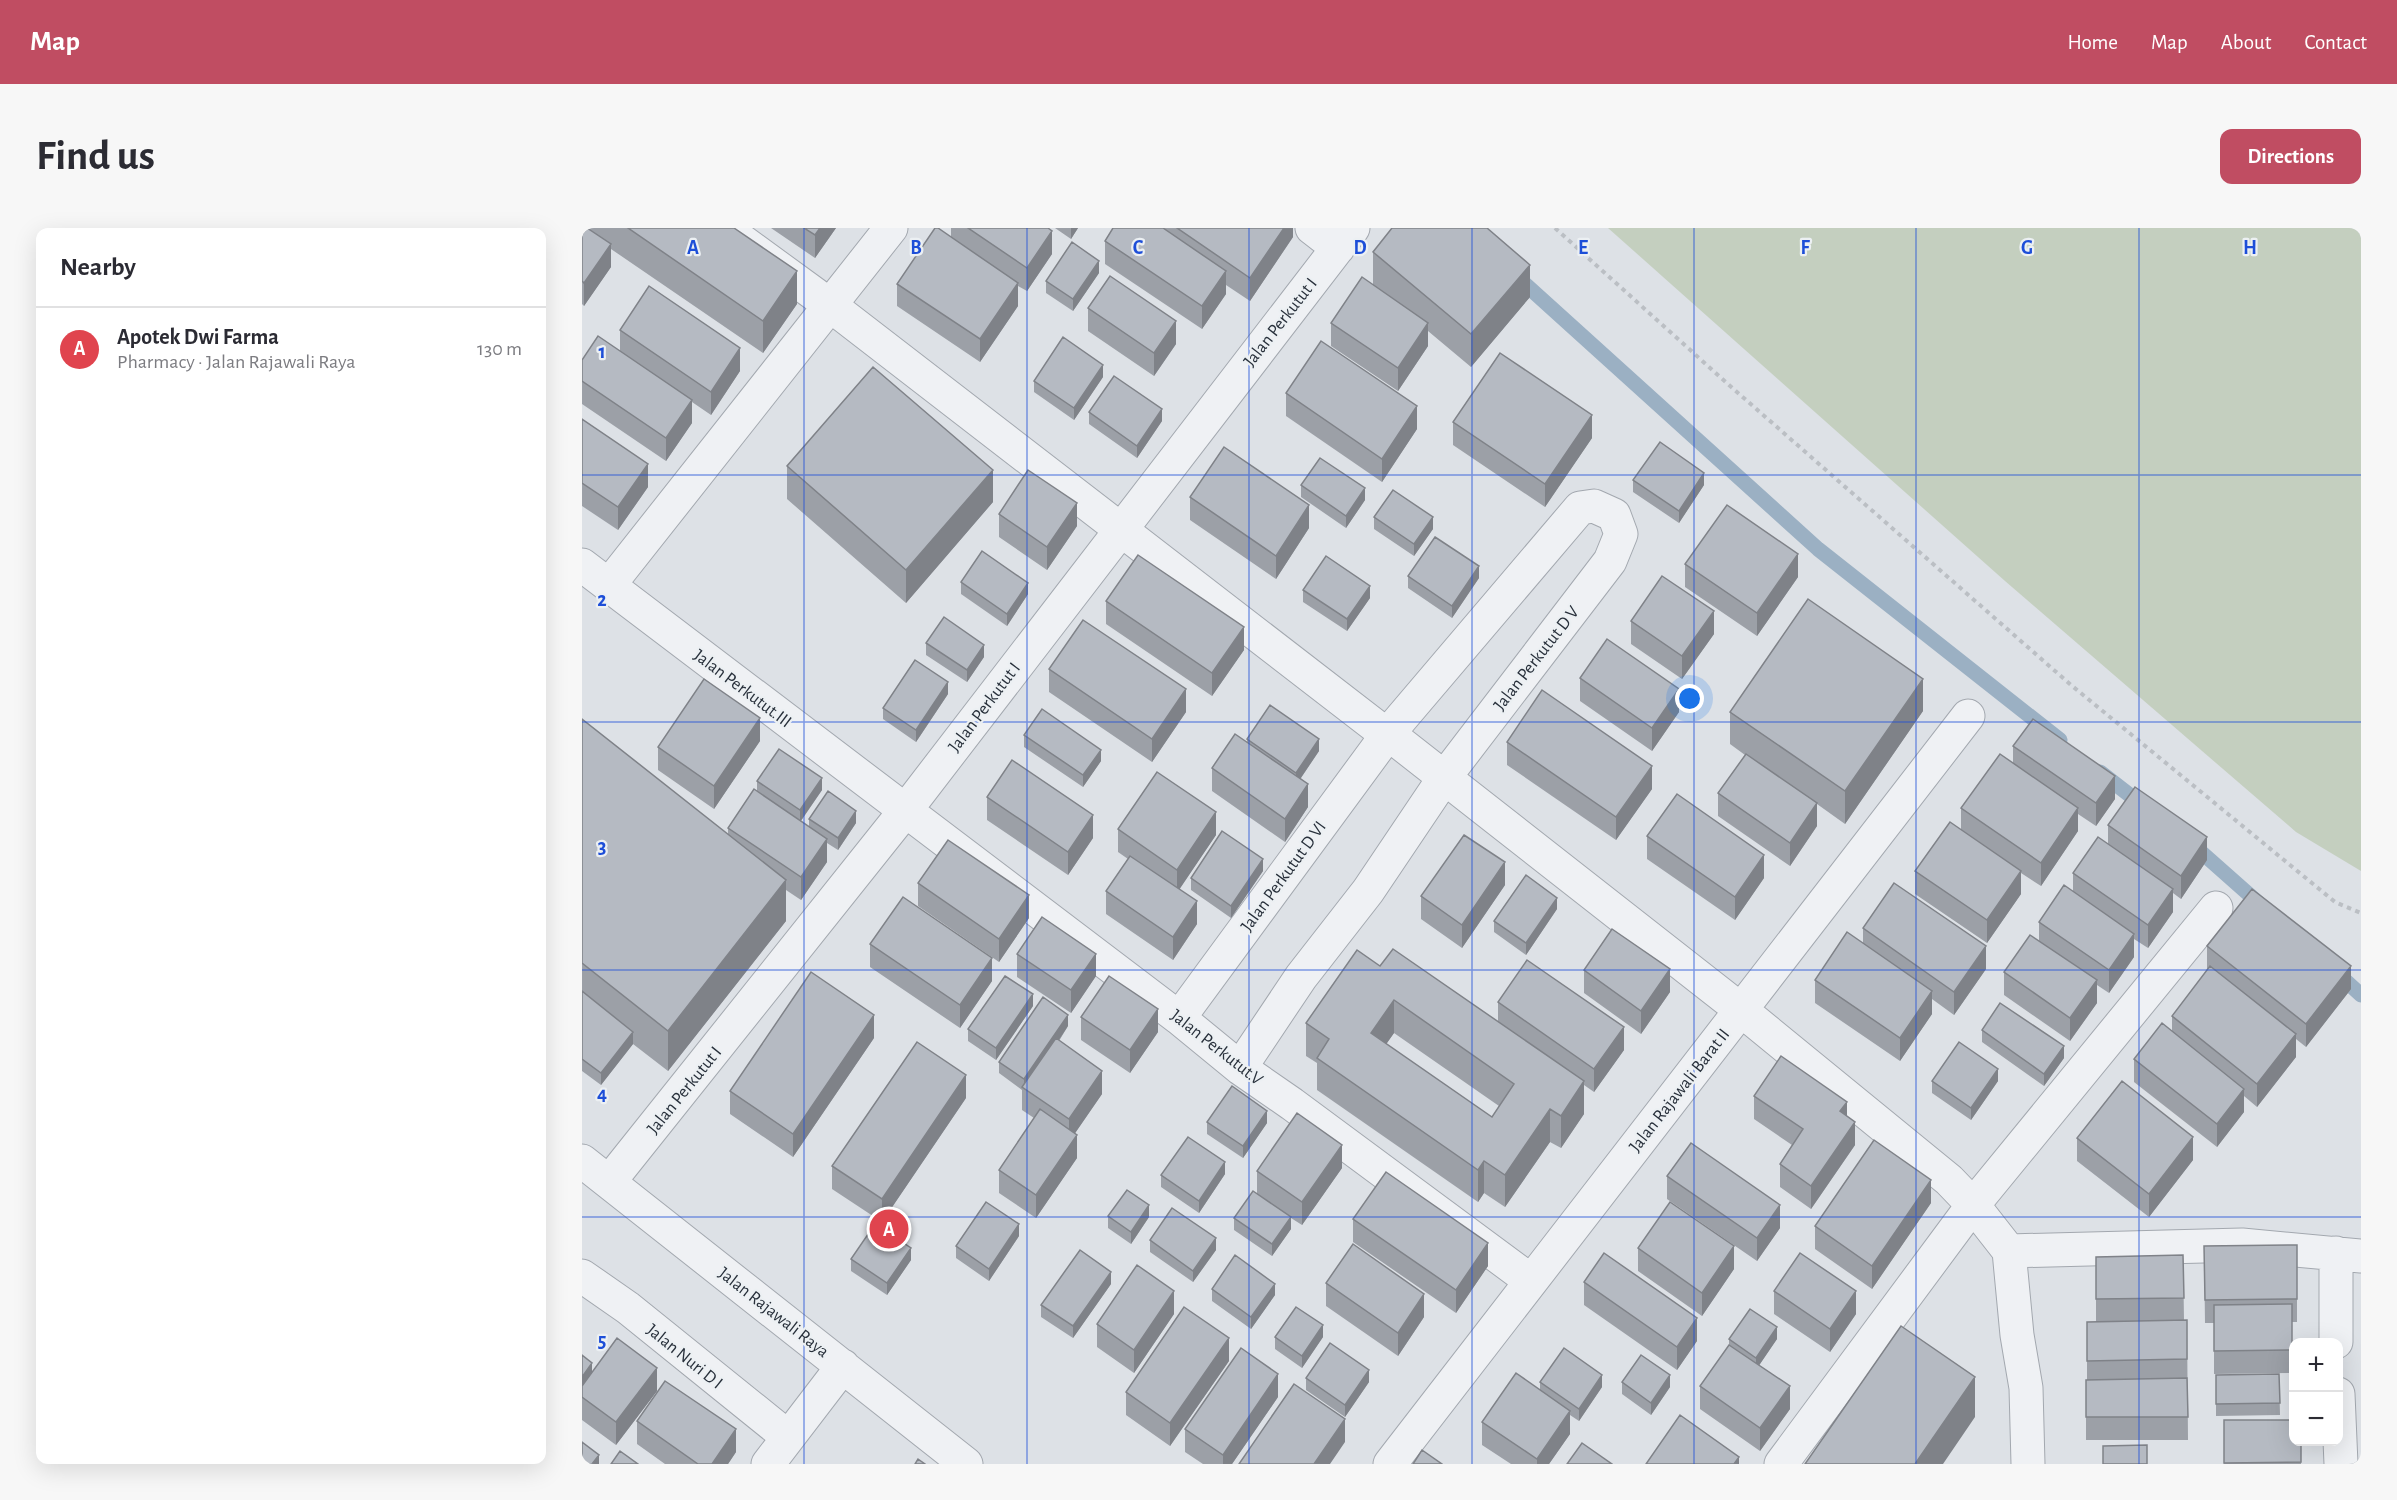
<!DOCTYPE html>
<meta charset="utf-8">
<style>
:root{--surface:#fff;--page:#f7f7f7;--text:#2b2b33;--muted:#7c7c81;--line:#e1e1e2;--accent:#c04d62}
body{margin:0;font-family:"Alegreya Sans",sans-serif;background:var(--page);color:var(--text)}
.controls{position:absolute;right:18px;bottom:18px;display:grid;overflow:hidden;border-radius:12px;box-shadow:0 6px 24px #0002}
.controls button{width:54px;height:54px;display:grid;place-items:center;padding:0;border:0;border-bottom:2px solid var(--line);background:var(--surface);color:var(--text);font:30px sans-serif}
.you{position:absolute;left:1108px;top:471px;width:21px;height:21px;margin:-15px;border:4px solid #fff;border-radius:50%;background:#1a73e8;box-shadow:0 0 0 9px #1a73e833}
.badge{display:grid;place-items:center;width:39px;height:39px;border-radius:50%;background:var(--accent);color:#fff;font-size:20px;font-weight:700}
.pin{position:absolute;translate:-50% -50%;border:3px solid #fff;box-shadow:0 2px 6px #0006}
.list{margin:0;padding:0;list-style:none}
h2{display:flex;justify-content:space-between;align-items:center;height:78px;margin:0;padding:0 24px;font-size:26px}
h2 small{font-size:20px;font-weight:400;color:var(--muted)}
.list li{display:grid;grid-template-columns:39px 1fr auto;gap:18px;align-items:center;box-sizing:border-box;height:84px;padding:0 24px;border-top:2px solid var(--line)}
.list b{display:block;font-size:22px;white-space:nowrap}
.list p{margin:0;font-size:20px;white-space:nowrap;color:var(--muted)}
.list em{font-size:20px;font-style:normal;color:var(--muted)}
.map{position:relative;flex:none;width:1779px;height:1236px;overflow:hidden;border-radius:12px}
header{display:flex;align-items:center;gap:36px;box-sizing:border-box;height:84px;padding:0 30px;background:var(--accent);color:#fff}
header strong{font-size:28px}
nav{display:flex;gap:33px;margin-inline-start:auto;font-size:21px}
.intro{display:flex;align-items:center;justify-content:space-between;box-sizing:border-box;height:144px;padding:0 36px}
h1{margin:0;font-size:42px}
.button{padding:15px 27px;border-radius:12px;background:var(--accent);color:#fff;font-size:21px;font-weight:700}
main{display:flex;gap:36px;padding:0 36px}
aside{flex:1;background:var(--surface);border-radius:12px;box-shadow:0 6px 24px #0002}
.map>svg:first-child{display:block}
</style>
<header>
<strong>Map</strong>
<nav><a>Home</a><a>Map</a><a>About</a><a>Contact</a></nav>
</header>
<div class="intro"><h1>Find us</h1><a class="button">Directions</a></div>
<main>
<aside>
<h2>Nearby<small></small></h2>
<ul class="list">
<li><span class="badge" style="background:#e0444e">A</span><div><b>Apotek Dwi Farma</b><p>Pharmacy · Jalan Rajawali Raya</p></div><em>130 m</em></li>
</ul>
</aside>
<div class="map">
<svg width="1779" height="1236" viewBox="0 0 1779 1236">
<rect width="100%" height="100%" fill="#dde1e6"/>
<path fill="#c4cfbf" d="M1026,0H1779V643L1714,604L1423,353Z"/>
<g fill="none" stroke-linecap="round" stroke-linejoin="round">
<path stroke="#9bb0c3" stroke-width="15" d="M933,47L1236,321L1478,512
M1518,544L1563,579
M1610,616L1680,678
M1754,744L1779,767"/>
<defs>
<path id="minor" d="M142,0L249,78L805,507H808L1159,782L1367,952L1391,977L1427,1023L1435,1107L1444,1160L1446,1236
M730,0L756,20
M0,337L597,790L658,840L710,876L949,1053
M27,357L309,0
M597,790L805,507L998,280L1012,278L1032,287L1039,306L1028,333L862,550L786,663L719,749L658,840
M0,933L384,1236
M27,954L323,583L771,0
M1427,1023L1660,1017L1779,1028
M0,1048L46,1080L206,1209
M1754,1114V1025
M1756,1166L1759,1236
M186,1236L261,1138
M808,1236L1386,488
M1199,1236L1391,977L1634,680"/>
</defs>
<use href="#minor" stroke="#a3a8af" stroke-width="35"/>
<path stroke="#bbbfc4" stroke-width="4" stroke-dasharray="4.5 4.5" stroke-linecap="butt" d="M973,0L1147,157L1489,457L1753,674L1779,685"/>
<use href="#minor" stroke="#eff1f4" stroke-width="33"/>
</g>
<path fill="#9ca0a7" fill-rule="evenodd" d="M0,0H152L215,76L181,125L29,21V39L2,78L0,76Z
M189,0H254L233,30Z
M369,0H466L470,26L445,63L436,58V78L398,134L315,78V56L369,9Z
M473,0H496L489,11Z
M531,0H711V9L668,73L644,57V66L620,101L523,36V13Z
M791,24L948,69L889,139L846,103V118L816,163L749,118V95L791,56Z
M517,45L491,83L464,65V53Z
M506,80L594,116L572,148L506,103Z
M38,102L158,143L129,187L110,174V195L84,233L0,176V132L38,123Z
M521,149L492,192L452,164V153Z
M704,165L835,201L800,254L704,188Z
M507,184L580,193L555,230L507,196Z
M0,191L66,259L36,302L0,278Z
M871,194L1010,210L963,279L871,217Z
M205,238L411,274L324,375L205,271Z
M1051,252L1122,257L1097,295L1051,264Z
M719,257L783,272L764,300L719,269Z
M608,269L727,300L694,351L608,292Z
M417,286L495,298L465,342L417,309Z
M792,289L851,301L832,328L792,301Z
M1103,336L1216,349L1175,408L1103,359Z
M826,348L897,350L870,390L826,360Z
M379,354L446,366L425,398L379,366Z
M721,362L788,370L765,403L721,374Z
M524,373L662,422L630,468L524,396Z
M1049,393L1132,406L1100,451L1049,416Z
M344,415L402,429L385,454L344,427Z
M467,441L604,484L570,534L467,464Z
M998,450L1097,484L1070,523L998,473Z
M366,466L334,514L301,491V480Z
M1341,483L1263,596L1235,576V598L1208,638L1136,588V565L1163,527L1148,516V484Z
M0,491L146,607V600L175,563V553L240,562L219,593L227,599V591L274,595L256,622L245,615V634L219,672L204,662V693L86,843L51,816L19,857L0,843Z
M442,507L519,533L501,559L442,519Z
M665,511L737,523L719,550L726,579L703,614L630,563V540L665,514Z
M178,513L132,581L76,542V519Z
M925,514L1070,561L1034,612L925,537Z
M1431,518L1533,571L1514,598L1496,586V603L1459,658L1439,645V666L1405,715L1333,666V643L1379,602V580L1431,535Z
M405,569L511,610L486,647L405,592Z
M1526,597L1625,632L1599,671L1591,665V684L1566,720L1552,711V729L1527,765L1515,757V775L1488,813L1422,767V744L1457,713V694L1491,663V645L1526,616Z
M536,601L634,607L597,661L615,696L591,732L524,686V663L546,631L536,624Z
M1065,608L1182,650L1153,692L1065,631Z
M681,643L649,690L609,662V650Z
M336,655L447,690L417,734L336,678Z
M923,657L880,720L839,691V668Z
M975,681L944,727L912,704V693Z
M1281,700L1404,741L1372,787L1350,771V786L1318,833L1233,775V752L1281,715Z
M288,716L410,753L378,800L288,739Z
M1625,718L1769,761L1724,819L1714,811V829L1675,879L1662,868V884L1635,919L1552,854V831L1590,803V788L1625,742Z
M435,726L514,748L489,785L435,749Z
M798,738L916,794V774L1042,822L1012,864L1002,857V886L979,920L968,914L923,979L902,965L896,974L735,862V835L724,828V795ZM812,805L917,878L910,889L804,816Z
M1002,742L1088,764L1059,806L1002,765Z
M451,778L414,832L386,813V801Z
M499,789L576,804L548,845L499,812Z
M486,798L477,813L520,866L493,905L495,930L454,990L417,965V942L452,890L440,882V862L417,845V834Z
M1400,802L1482,830L1462,858L1400,814Z
M292,810L211,929L148,886V863Z
M1350,853H1416L1389,892L1350,865Z
M1172,868L1265,888L1273,917L1229,981L1198,959V936L1210,917L1172,891Z
M384,870L300,994L250,961V938Z
M625,894L685,895L661,930L625,906Z
M1495,910L1611,932L1567,989L1495,933Z
M760,940L720,997L709,990V1001L690,1028L652,1002V990L675,966V943Z
M643,946L617,985L579,959V947Z
M1085,948L1198,1000L1175,1033L1085,971Z
M1349,975L1290,1061L1233,1021V998Z
M526,988L567,989L549,1016L526,1000Z
M771,991L906,1038L874,1085L771,1014Z
M437,1008L407,1053L374,1030V1018Z
M568,1012L634,1022L611,1054L568,1024Z
M1715,1017V1094H1710V1145L1632,1146V1095H1623L1622,1018Z
M1056,1020L1152,1041L1120,1088L1056,1043Z
M1601,1027L1602,1092H1605L1606,1212H1504V1152H1505V1094H1514V1029Z
M269,1031L329,1032L305,1067L269,1043Z
M1002,1054L1115,1113L1095,1142L1002,1077Z
M744,1055L842,1089L816,1128L744,1078Z
M529,1056L491,1110L459,1089V1077Z
M630,1061L693,1067L669,1101L630,1073Z
M1192,1063L1274,1086L1248,1124L1192,1086Z
M592,1086L552,1145L515,1119V1096Z
M693,1109H741L720,1140L693,1121Z
M1147,1111H1195L1177,1137L1208,1181L1178,1223L1118,1181V1158L1147,1117Z
M0,1127L10,1144L75,1163L34,1217L0,1192Z
M647,1133L588,1218L544,1187V1164Z
M1697,1146L1698,1187L1634,1188V1147Z
M724,1150L787,1154L763,1189L724,1162Z
M958,1154L1020,1159L997,1193L988,1187V1206L967,1236H929L900,1217V1194L958,1162Z
M1040,1154L1088,1159L1069,1187L1040,1166Z
M696,1169L650,1236H621L603,1224V1201Z
M1642,1192L1719,1214V1236H1642Z
M55,1193L154,1224L146,1236H83L55,1216Z"/>
<path fill="#7f8288" d="M238,0H254L233,30V7Z
M489,0H496L489,11Z
M702,0H711V9L668,73V50Z
M470,3V26L445,63V40Z
M29,16V39L2,78V55Z
M517,33V45L491,83V71Z
M948,37V69L889,139V106Z
M215,43V76L181,125V93Z
M644,43V66L620,101V78Z
M436,55V78L398,134V111Z
M594,93V116L572,148V125Z
M846,95V118L816,163V140Z
M158,120V143L129,187V164Z
M521,137V149L492,192V180Z
M110,172V195L84,233V210Z
M835,178V201L800,254V231Z
M580,181V193L555,230V218Z
M1010,187V210L963,279V256Z
M66,236V259L36,302V279Z
M411,242V274L324,375V342Z
M1122,245V257L1097,295V283Z
M783,260V272L764,300V288Z
M495,275V298L465,342V319Z
M727,277V300L694,351V328Z
M851,289V301L832,328V316Z
M1216,326V349L1175,408V385Z
M897,338V350L870,390V378Z
M446,355V366L425,398V386Z
M788,358V370L765,403V391Z
M1132,383V406L1100,451V428Z
M662,399V422L630,468V445Z
M402,417V429L385,454V442Z
M1341,451V483L1263,596V563Z
M366,454V466L334,514V502Z
M604,461V484L570,534V511Z
M1097,461V484L1070,523V500Z
M178,490V513L132,581V558Z
M737,511V523L714,557V545Z
M519,522V533L501,559V547Z
M1070,538V561L1034,612V589Z
M1533,548V571L1514,598V575Z
M240,550V562L218,594V582Z
M726,556V579L703,614V591Z
M1235,575V598L1208,638V615Z
M1496,580V603L1459,658V635Z
M274,583V595L256,622V610Z
M634,584V607L595,665V642Z
M511,587V610L486,647V624Z
M1625,609V632L1599,671V648Z
M245,611V634L219,672V649Z
M1182,627V650L1153,692V669Z
M681,631V643L649,690V678Z
M923,634V657L880,720V697Z
M1439,643V666L1405,715V692Z
M204,652V693L86,843V803Z
M1591,661V684L1566,720V697Z
M447,667V690L417,734V711Z
M975,670V681L944,727V715Z
M615,673V696L591,732V709Z
M1552,706V729L1527,765V742Z
M1404,718V741L1372,787V764Z
M514,726V748L489,785V762Z
M410,730V753L378,800V777Z
M1769,738V761L1724,819V796Z
M1088,741V764L1059,806V783Z
M1515,752V775L1488,813V790Z
M1350,763V786L1318,833V810Z
M451,766V778L414,832V820Z
M812,772V805L789,838V805Z
M576,781V804L548,845V822Z
M292,787V810L211,929V906Z
M486,787V798L444,862L442,861V851Z
M1042,799V822L1012,864V841Z
M51,804V816L19,857V845Z
M1714,806V829L1675,879V856Z
M1482,818V830L1462,858V846Z
M1416,841V853L1389,892V880Z
M520,843V866L487,914V891Z
M384,847V870L300,994V971Z
M1002,853V886L979,920V888Z
M1662,861V884L1635,919V896Z
M1265,874V897L1258,883Z
M968,881V914L923,979V947Z
M685,883V895L661,930V918Z
M1273,894V917L1229,981V958Z
M495,907V930L454,990V967Z
M1611,909V932L1567,989V966Z
M760,917V940L720,997V974Z
M902,933V965L896,974V942Z
M643,934V946L617,985V973Z
M1349,952V975L1290,1061V1038Z
M567,977V989L549,1016V1004Z
M1198,977V1000L1175,1033V1010Z
M709,989V1001L690,1028V1016Z
M437,996V1008L407,1053V1041Z
M634,1010V1022L611,1054V1043Z
M906,1015V1038L874,1085V1062Z
M1152,1018V1041L1120,1088V1065Z
M329,1020V1032L305,1067V1055Z
M529,1044V1056L491,1110V1098Z
M693,1056V1067L669,1101V1089Z
M592,1063V1086L552,1145V1122Z
M1274,1063V1086L1248,1124V1101Z
M842,1066V1089L816,1128V1105Z
M1115,1090V1113L1095,1142V1119Z
M741,1097V1109L720,1140V1128Z
M1195,1099V1111L1174,1142V1130Z
M647,1110V1133L588,1218V1195Z
M10,1135V1147L0,1161V1149Z
M75,1140V1163L34,1217V1194Z
M787,1142V1154L763,1189V1177Z
M696,1146V1169L650,1236H641V1227Z
M1020,1147V1159L997,1193V1181Z
M1088,1147V1159L1069,1187V1175Z
M1393,1149V1189L1361,1236H1333Z
M1208,1158V1181L1178,1223V1200Z
M988,1183V1206L967,1236H955V1231Z
M763,1191V1214L748,1236H732Z
M154,1201V1224L146,1236H130Z
M17,1227V1236H10Z
M1157,1229V1236H1152Z"/>
<path fill="#b5bac2" stroke="#7f8288" stroke-width="1.5" fill-rule="evenodd" d="M0,0H5L29,16L2,55L0,53Z
M46,0H152L215,43L181,93Z
M222,0H238L233,7Z
M353,0H356L436,55L398,111L315,56Z
M386,0H466L470,3L445,40Z
M531,0H581L644,43L620,78L523,13Z
M595,0H702L668,50Z
M810,0H905L948,37L889,106L791,24Z
M490,14L517,33L491,71L464,53Z
M528,48L594,93L572,125L506,80Z
M780,49L846,95L816,140L749,95Z
M67,58L158,120L129,164L38,102Z
M16,108L110,172L84,210L0,153V132Z
M481,109L521,137L492,180L452,153Z
M739,113L835,178L800,231L704,165Z
M918,125L1010,187L963,256L871,194Z
M291,139L411,242L324,342L205,238Z
M532,148L580,181L555,218L507,184Z
M0,191L66,236L36,279L0,255Z
M1078,214L1122,245L1097,283L1051,252Z
M642,219L727,277L694,328L608,269Z
M738,230L783,260L764,288L719,257Z
M446,242L495,275L465,319L417,286Z
M811,262L851,289L832,316L792,289Z
M1145,277L1216,326L1175,385L1103,336Z
M853,309L897,338L870,378L826,348Z
M400,323L446,355L425,386L379,354Z
M556,327L662,399L630,445L524,373Z
M744,328L788,358L765,391L721,362Z
M1080,348L1132,383L1100,428L1049,393Z
M1226,371L1341,451L1263,563L1148,484Z
M362,389L402,417L385,442L344,415Z
M501,392L604,461L570,511L467,441Z
M1025,411L1097,461L1070,500L998,450Z
M333,432L366,454L334,502L301,480Z
M122,451L178,490L132,558L76,519Z
M960,462L1070,538L1034,589L925,514Z
M688,477L737,511L714,545L665,511Z
M460,481L519,522L501,547L442,507Z
M0,491L204,652L86,803L0,735Z
M1451,491L1533,548L1514,575L1431,518Z
M653,506L726,556L703,591L630,540Z
M197,521L240,550L218,582L175,553Z
M1164,526L1235,575L1208,615L1136,565Z
M1418,526L1496,580L1459,635L1379,580Z
M430,532L511,587L486,624L405,569Z
M575,544L634,584L595,642L536,601Z
M1553,559L1625,609L1599,648L1526,597Z
M172,561L245,611L219,649L146,600Z
M246,563L274,583L256,610L227,591Z
M1095,566L1182,627L1153,669L1065,608Z
M1368,594L1439,643L1405,692L1333,643Z
M640,603L681,631L649,678L609,650Z
M882,607L923,634L880,697L839,668Z
M1516,609L1591,661L1566,697L1491,645Z
M366,612L447,667L417,711L336,655Z
M548,628L615,673L591,709L524,663Z
M944,647L975,670L944,715L912,693Z
M1312,655L1404,718L1372,764L1281,700Z
M1482,657L1552,706L1527,742L1457,694Z
M1670,661L1769,738L1724,796L1625,718Z
M321,669L410,730L378,777L288,716Z
M460,689L514,726L489,762L435,726Z
M1030,701L1088,741L1059,783L1002,742Z
M1265,704L1350,763L1318,810L1233,752Z
M1448,707L1515,752L1488,790L1422,744Z
M811,721L1002,853L979,888L968,881L923,947L902,933L896,942L735,830L747,811L724,795L775,722L798,738ZM812,772L932,856L910,889L789,805Z
M945,732L1042,799L1012,841L916,774Z
M1628,738L1714,806L1675,856L1590,788Z
M229,744L292,787L211,906L148,863Z
M423,748L451,766L414,820L386,801Z
M527,748L576,781L548,822L499,789Z
M0,763L51,804L19,845L0,831Z
M461,769L486,787L442,851L417,834Z
M1418,775L1482,818L1462,846L1400,802Z
M1580,795L1662,861L1635,896L1552,831Z
M474,810L520,843L487,891L440,859Z
M335,814L384,847L300,971L250,938Z
M1377,814L1416,841L1389,880L1350,853Z
M1199,828L1265,874L1258,883L1273,894L1229,958L1198,936L1221,901L1172,868Z
M1540,853L1611,909L1567,966L1495,910Z
M650,858L685,883L661,918L625,894Z
M458,881L495,907L454,967L417,942Z
M715,885L760,917L720,974L675,943Z
M606,909L643,934L617,973L579,947Z
M1292,912L1349,952L1290,1038L1233,998Z
M1109,915L1198,977L1175,1010L1085,948Z
M804,944L906,1015L874,1062L771,991Z
M545,962L567,977L549,1004L526,988Z
M671,963L709,989L690,1016L652,990Z
M404,974L437,996L407,1041L374,1018Z
M1088,974L1152,1018L1120,1065L1056,1020Z
M590,980L634,1010L611,1043L568,1012Z
M293,996L329,1020L305,1055L269,1031Z
M771,1016L842,1066L816,1105L744,1055Z
M1715,1017V1071L1623,1072L1622,1018Z
M498,1022L529,1044L491,1098L459,1077Z
M1022,1025L1115,1090L1095,1119L1002,1054Z
M1218,1025L1274,1063L1248,1101L1192,1063Z
M653,1027L693,1056L669,1089L630,1061Z
M1601,1027L1602,1070L1514,1071V1029Z
M555,1037L592,1063L552,1122L515,1096Z
M1710,1076V1122L1632,1123V1077Z
M602,1079L647,1110L588,1195L544,1164Z
M714,1079L741,1097L720,1128L693,1109Z
M1168,1081L1195,1099L1174,1130L1147,1111Z
M1605,1092V1131L1505,1133V1094Z
M1319,1098L1393,1149L1333,1236H1223Z
M35,1110L75,1140L34,1194L0,1169V1158Z
M748,1115L787,1142L763,1177L724,1150Z
M1147,1117L1208,1158L1178,1200L1118,1158Z
M659,1120L696,1146L641,1227L603,1201Z
M982,1120L1020,1147L997,1181L958,1154Z
M0,1127L10,1135L0,1149Z
M1059,1127L1088,1147L1069,1175L1040,1154Z
M934,1145L988,1183L955,1231L900,1194Z
M1697,1146L1698,1175L1634,1176V1147Z
M1605,1150L1606,1189H1504V1152Z
M83,1153L154,1201L130,1236H116L55,1193Z
M712,1156L763,1191L732,1236H657Z
M1098,1187L1157,1229L1152,1236H1064Z
M1642,1192H1712V1214H1719V1234L1642,1235Z
M0,1214L17,1227L10,1236H0Z
M1000,1215L1030,1236H985Z
M1565,1217V1236H1521V1218Z
M840,1222L860,1236H831Z
M38,1223L56,1236H29Z
M336,1231L343,1236H333Z"/>
<path fill="none" stroke="#1d4ed8" stroke-width="1.5" stroke-opacity="0.55" d="M222,0V1236M445,0V1236M667,0V1236M890,0V1236M1112,0V1236M1334,0V1236M1557,0V1236M0,247H1779M0,494H1779M0,742H1779M0,989H1779"/>
<g text-anchor="middle" stroke-width="4.5" stroke-linejoin="round" paint-order="stroke">
<g font-size="18" fill="#28303b" stroke="#ecf0f3">
<text transform="translate(698 94) rotate(-52)" y="6">Jalan Perkutut I</text>
<text transform="translate(954 430) rotate(-52)" y="6">Jalan Perkutut D V</text>
<text transform="translate(161 460) rotate(37)" y="6">Jalan Perkutut.III</text>
<text transform="translate(402 479) rotate(-53)" y="6">Jalan Perkutut I</text>
<text transform="translate(701 648) rotate(-54)" y="6">Jalan Perkutut D VI</text>
<text transform="translate(635 819) rotate(38)" y="6">Jalan Perkutut.V</text>
<text transform="translate(102 862) rotate(-51)" y="6">Jalan Perkutut I</text>
<text transform="translate(1097 862) rotate(-52)" y="6">Jalan Rajawali Barat II</text>
<text transform="translate(192 1084) rotate(38)" y="6">Jalan Rajawali Raya</text>
<text transform="translate(103 1128) rotate(39)" y="6">Jalan Nuri D I</text>
</g>
</g>
<g font-size="20" text-anchor="middle" font-weight="bold" fill="#1d4ed8" stroke="#ecf0f3" stroke-width="4.5" stroke-linejoin="round" paint-order="stroke">
<text x="111" y="26">A</text>
<text x="334" y="26">B</text>
<text x="556" y="26">C</text>
<text x="778" y="26">D</text>
<text x="1001" y="26">E</text>
<text x="1223" y="26">F</text>
<text x="1445" y="26">G</text>
<text x="1668" y="26">H</text>
<text x="20" y="130">1</text>
<text x="20" y="378">2</text>
<text x="20" y="625">3</text>
<text x="20" y="872">4</text>
<text x="20" y="1119">5</text>
</g>
</svg>
<div class="controls">
<button>+</button>
<button>−</button>
</div>
<div class="you"></div>
<div class="pin badge" style="left:307px;top:1001px;background:#e0444e">A</div>
</div>
</main>
